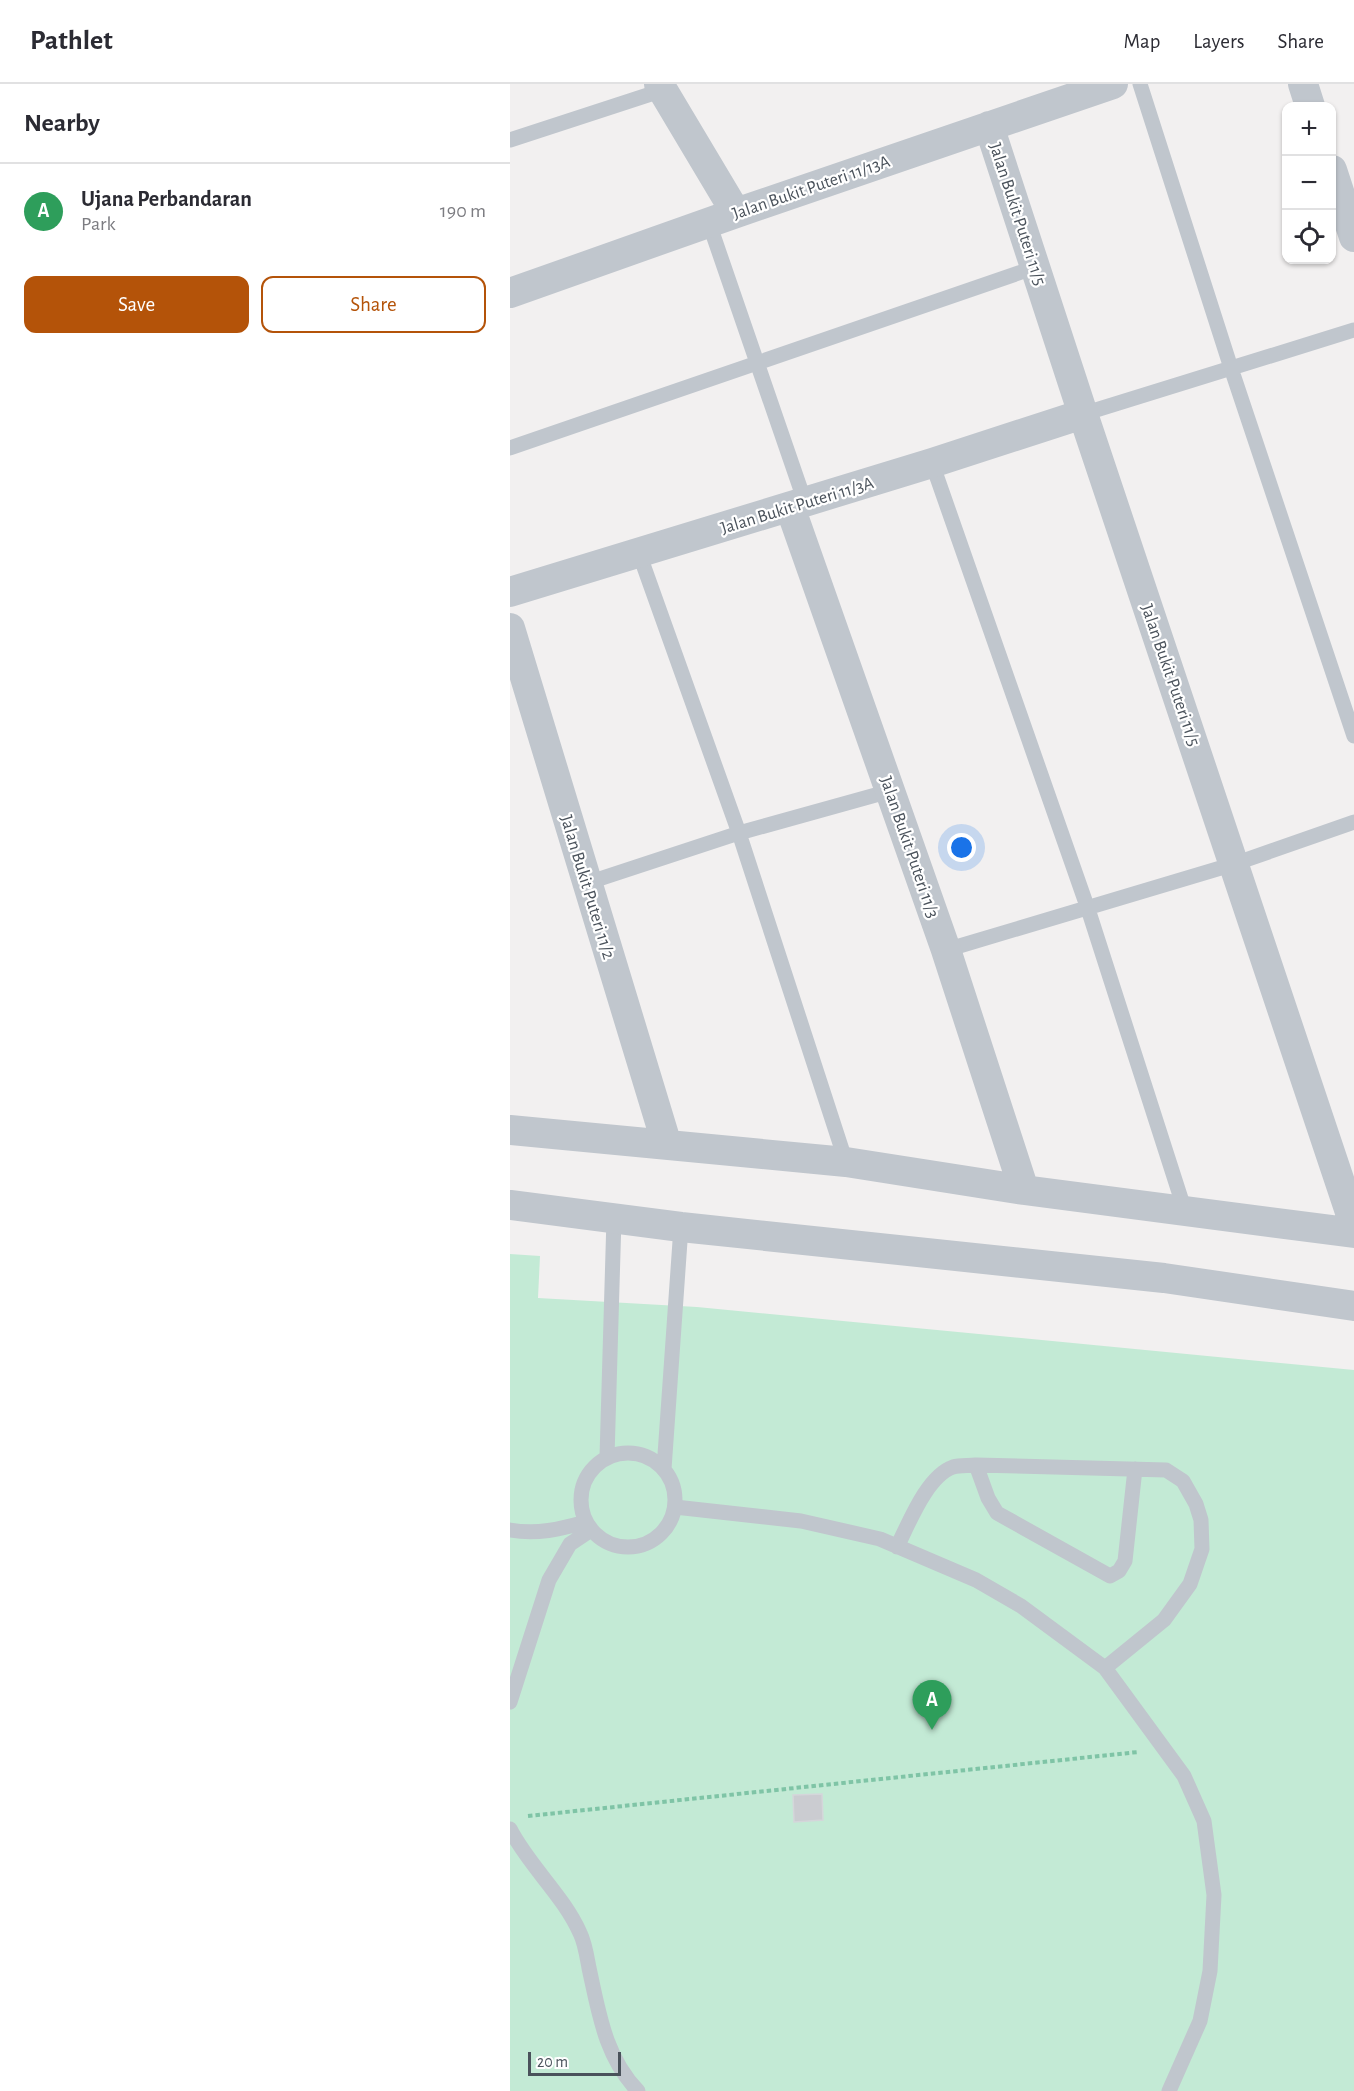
<!DOCTYPE html>
<meta charset="utf-8">
<style>
:root{--surface:#fff;--page:#f2f2f3;--text:#2b2b33;--muted:#7c7c81;--line:#e1e1e2;--accent:#b45309}
body{margin:0;font-family:"Alegreya Sans",sans-serif;background:var(--page);color:var(--text)}
.controls{position:absolute;right:18px;top:18px;display:grid;overflow:hidden;border-radius:12px;box-shadow:0 2px 4px #0004}
.controls button{width:54px;height:54px;display:grid;place-items:center;padding:0;border:0;border-bottom:2px solid var(--line);background:var(--surface);color:var(--text);font:30px sans-serif}
.scale{position:absolute;left:18px;bottom:15px;width:93px;box-sizing:border-box;padding-left:6px;border:3px solid #4a525b;border-top:0;font-size:16px;line-height:21px;white-space:nowrap;color:#4a525b;-webkit-text-stroke:4px #fff;paint-order:stroke}
.you{position:absolute;left:452px;top:764px;width:21px;height:21px;margin:-15px;border:4px solid #fff;border-radius:50%;background:#1a73e8;box-shadow:0 0 0 9px #1a73e833}
.badge{display:grid;place-items:center;width:39px;height:39px;border-radius:50%;background:var(--accent);color:#fff;font-size:20px;font-weight:700}
.pin{position:absolute;translate:-50% -50px;filter:drop-shadow(0 2px 3px #0008)}
.pin::after{content:'';position:absolute;top:32px;width:21px;height:18px;background:inherit;clip-path:polygon(0 0,100% 0,50% 100%)}
.list{margin:0;padding:0;list-style:none}
h2{display:flex;justify-content:space-between;align-items:center;height:78px;margin:0;padding:0 24px;font-size:26px}
h2 small{font-size:20px;font-weight:400;color:var(--muted)}
.list li{display:grid;grid-template-columns:39px 1fr auto;gap:18px;align-items:center;box-sizing:border-box;height:96px;padding:0 24px;border-top:2px solid var(--line)}
.list b{display:block;font-size:22px;white-space:nowrap}
.list p{margin:0;font-size:20px;white-space:nowrap;color:var(--muted)}
.list em{font-size:20px;font-style:normal;color:var(--muted)}
.actions{display:flex;gap:12px;padding:18px 24px}
.actions a{flex:1;padding:14px 0;border:2px solid var(--accent);border-radius:12px;text-align:center;font-size:21px;color:var(--accent)}
.actions .main{background:var(--accent);color:#fff}
.icon{flex:none;width:33px;height:33px;fill:none;stroke:currentColor;stroke-width:2;stroke-linecap:round;stroke-linejoin:round}
.map{position:relative;flex:none;width:844px;height:2007px;overflow:hidden}
header{display:flex;align-items:center;gap:36px;box-sizing:border-box;height:84px;padding:0 30px;background:var(--surface);border-bottom:2px solid var(--line)}
header strong{font-size:28px}
nav{display:flex;gap:33px;margin-inline-start:auto;font-size:21px}
main{display:flex}
aside{flex:1;background:var(--surface)}
.map>svg:first-child{display:block}
</style>
<header>
<strong>Pathlet</strong>
<nav><a>Map</a><a>Layers</a><a>Share</a></nav>
</header>
<main>
<aside>
<h2>Nearby<small></small></h2>
<ul class="list">
<li><span class="badge" style="background:#2e9e5b">A</span><div><b>Ujana Perbandaran</b><p>Park</p></div><em>190 m</em></li>
</ul>
<div class="actions"><a class="main">Save</a><a>Share</a></div>
</aside>
<div class="map">
<svg width="844" height="2007" viewBox="0 0 844 2007">
<rect width="100%" height="100%" fill="#f2f0f0"/>
<path fill="#c3ead5" d="M0,1170L30,1172L28,1214L187,1223L844,1286V2007H0Z"/>
<path fill="#cbccd1" stroke="#d4d6da" stroke-width="1.5" d="M312,1710L313,1736L284,1738L283,1711Z"/>
<g fill="none" stroke-linecap="round" stroke-linejoin="round">
<path stroke="#7fc4a6" stroke-width="4" stroke-dasharray="4.5 3" stroke-linecap="butt" d="M18,1732L628,1668"/>
<path stroke="#c0c6cd" stroke-width="15" d="M630,0L721,284L844,652
M0,56L153,6
M199,139L295,418
M573,330L844,246
M0,364L526,183
M422,379L578,825L675,1127
M129,469L229,749L336,1078
M77,799L229,749L380,707
M436,866L724,780L844,738
M71 1416a47 47 0 1 1 94 0a47 47 0 1 1-94 0Z
M97,1373L104,1134
M466,1381L478,1414L487,1429L600,1492L609,1487L615,1477L625,1385
M154,1385L171,1143
M165,1423L291,1437L370,1455L466,1496L511,1522L595,1584L674,1692L694,1737L704,1811L700,1887L690,1937L659,2007
M0,1446C27,1451 50,1445 76,1438
M387,1463C399,1439 417,1392 443,1383C450,1381 459,1382 466,1381L656,1386L673,1397L686,1420L691,1436L692,1465L680,1500L654,1536L595,1584
M0,1618L39,1496L60,1460L81,1446
M0,1745C19,1782 53,1811 70,1849C75,1859 77,1873 79,1884C89,1929 95,1973 128,2007"/>
<path stroke="#c0c6cd" stroke-width="30" d="M149,0L226,129
M793,0L800,22
M479,42L573,330L844,1140
M822,86L844,153
M0,209L226,129L603,0
M280,423L436,866L514,1106
M0,508L422,379L573,330
M0,544L157,1061
M0,1046L336,1078L514,1106L844,1149
M0,1121L171,1143L654,1194L844,1222"/>
</g>
<g text-anchor="middle" stroke-width="4.5" stroke-linejoin="round" paint-order="stroke">
<g font-size="18" fill="#4a525b" stroke="#fff">
<text transform="translate(301 103) rotate(-19)" y="6">Jalan Bukit Puteri 11/13A</text>
<text transform="translate(508 130) rotate(72)" y="6">Jalan Bukit Puteri 11/5</text>
<text transform="translate(287 421) rotate(-17)" y="6">Jalan Bukit Puteri 11/3A</text>
<text transform="translate(661 591) rotate(71)" y="6">Jalan Bukit Puteri 11/5</text>
<text transform="translate(400 763) rotate(71)" y="6">Jalan Bukit Puteri 11/3</text>
<text transform="translate(78 803) rotate(73)" y="6">Jalan Bukit Puteri 11/2</text>
</g>
</g>
</svg>
<div class="controls">
<button>+</button>
<button>−</button>
<button><svg class="icon" aria-label="locate" viewBox="0 0 24 24"><circle cx="12" cy="12" r="6"/><path d="M12 2v4M12 18v4M2 12h4M18 12h4"/></svg></button>
</div>
<div class="scale">20 m</div>
<div class="you"></div>
<div class="pin badge" style="left:422px;top:1646px;background:#2e9e5b">A</div>
</div>
</main>
